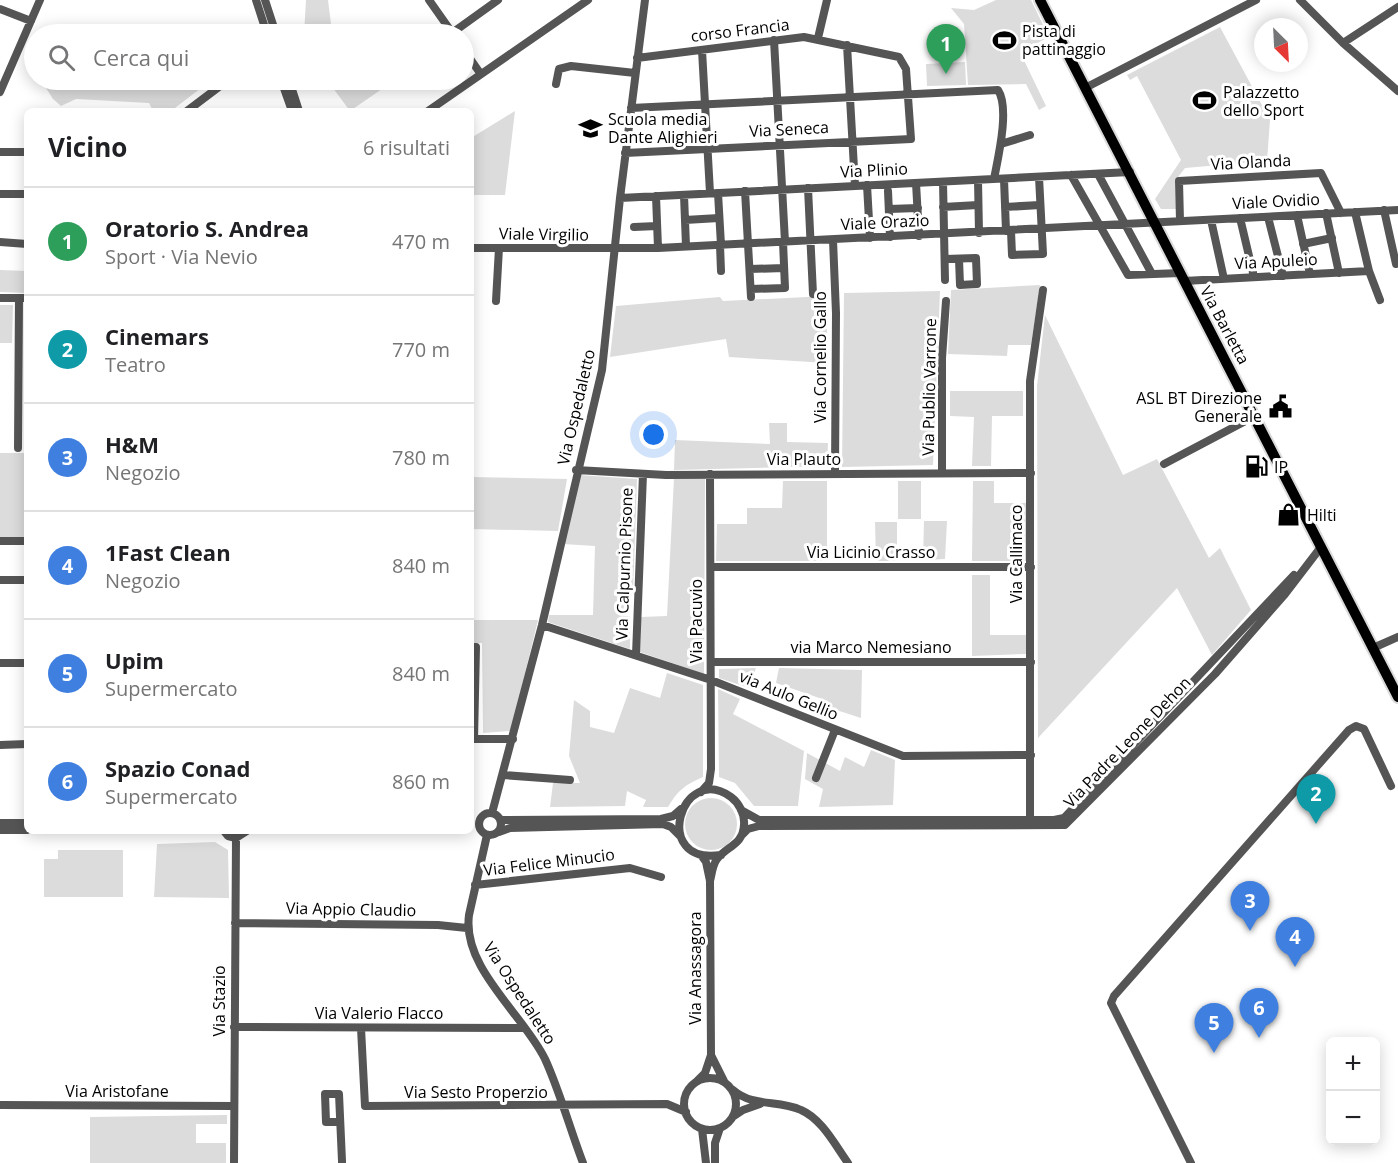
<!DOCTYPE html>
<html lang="it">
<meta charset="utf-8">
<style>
:root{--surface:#fff;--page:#f6f6f6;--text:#202124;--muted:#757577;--line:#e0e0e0;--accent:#7c3aed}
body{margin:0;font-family:"Open Sans",sans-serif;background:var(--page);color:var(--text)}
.controls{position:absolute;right:18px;bottom:18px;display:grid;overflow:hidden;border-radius:9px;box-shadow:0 3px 15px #0003}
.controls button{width:54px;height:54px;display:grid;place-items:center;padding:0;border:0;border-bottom:2px solid var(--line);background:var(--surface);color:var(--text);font:30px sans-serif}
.compass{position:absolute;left:1254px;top:18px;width:54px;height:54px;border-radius:50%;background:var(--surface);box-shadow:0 3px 15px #0003;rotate:156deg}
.you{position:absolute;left:654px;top:435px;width:21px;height:21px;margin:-15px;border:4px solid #fff;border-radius:50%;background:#1a73e8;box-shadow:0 0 0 9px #1a73e833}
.badge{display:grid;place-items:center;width:39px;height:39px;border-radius:50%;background:var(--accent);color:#fff;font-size:20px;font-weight:700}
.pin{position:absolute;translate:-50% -50px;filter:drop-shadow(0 2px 3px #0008)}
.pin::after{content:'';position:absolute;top:32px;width:21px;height:18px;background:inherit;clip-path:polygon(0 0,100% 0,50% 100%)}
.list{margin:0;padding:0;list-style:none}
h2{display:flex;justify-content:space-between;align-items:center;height:78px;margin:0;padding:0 24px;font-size:26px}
h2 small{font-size:20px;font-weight:400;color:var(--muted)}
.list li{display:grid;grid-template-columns:39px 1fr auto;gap:18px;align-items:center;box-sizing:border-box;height:108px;padding:0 24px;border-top:2px solid var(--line)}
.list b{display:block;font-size:22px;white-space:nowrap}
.list p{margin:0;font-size:20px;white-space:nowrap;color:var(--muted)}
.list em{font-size:20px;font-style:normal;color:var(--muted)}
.icon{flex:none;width:33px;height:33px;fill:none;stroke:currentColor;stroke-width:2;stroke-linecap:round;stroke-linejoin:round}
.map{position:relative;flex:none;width:1398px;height:1163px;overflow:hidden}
.search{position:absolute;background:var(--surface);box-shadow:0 3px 15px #0003;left:24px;top:24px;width:450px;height:66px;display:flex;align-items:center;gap:15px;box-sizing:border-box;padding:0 21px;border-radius:33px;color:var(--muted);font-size:22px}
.panel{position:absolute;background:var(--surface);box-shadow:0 3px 15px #0003;left:24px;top:108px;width:450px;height:726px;border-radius:9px}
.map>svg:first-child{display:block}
</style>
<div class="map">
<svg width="1398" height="1163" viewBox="0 0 1398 1163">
<rect width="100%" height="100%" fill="#fff"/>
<path fill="#dcdcdc" d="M306,0H328L331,24H384L389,34H304Z
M996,0H1031L1049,37L1020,52L1046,106L1039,110L1026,84L968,85L964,24L951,8L974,10Z
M1220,27L1270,120L1267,161L1185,168L1175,181L1176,209H1161L1155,199L1181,160L1137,76L1130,80L1127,75Z
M965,62L966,85L927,86L926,64Z
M41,80H194L205,85L171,111H153L149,103L76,99L61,106L53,99Z
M327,80H395L350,111Z
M515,111L505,195H471V138Z
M0,270L27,271V293L0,292Z
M1040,285L1031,345H1008L1007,356L948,354L951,290Z
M940,291L933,465L842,467L844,293Z
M827,296V363L729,357L726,339L610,357L616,306L720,297L723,301Z
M0,305H13L12,343H0Z
M1045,315L1123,475L1157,459L1209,558L1220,548L1251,610L1212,655L1177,588L1038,738L1037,386Z
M950,391H1023V416H992L991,466H972L974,417L950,416Z
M769,423H787V442L828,443L827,466L674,470L675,440L770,444Z
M0,453H27V538H0Z
M579,475L637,479L633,593L625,594L623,615L630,617V649L548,622L549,615H593L595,546L563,544Z
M471,477L567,479L558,531L471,529Z
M674,478H705L704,674L640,652L641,617L667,616Z
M783,481H827V561H716L717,524H747V508H782Z
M898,481H921V519H898Z
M973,481H994V503H1026V561H972Z
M924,521H947L945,559L923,560Z
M875,522H897V561H876Z
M972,575H990V635H1026V654L972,656Z
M471,620H538L511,731L483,733L482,643H471Z
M756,668L749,688L719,678V669Z
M779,668L862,670L861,718L824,706L825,700L776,683Z
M667,673L703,685V777C686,784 677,791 668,807H643L646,800L627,791L625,806L550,807L553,783H580L569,756L574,700L590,711V727L614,733L630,688L660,698Z
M718,689L740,699L733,714L804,751L798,806H754L735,783L719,777Z
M871,750L895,760L893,805L819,807L823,789L805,779L807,753L840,771L845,757L864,767Z
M685 824a26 26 0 1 1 52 0a26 26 0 1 1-52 0Z
M215,842L228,850L229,898L154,897L157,844Z
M58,850H123V897H44V859H58Z
M227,1115V1124H196V1143H226V1163H90V1117Z"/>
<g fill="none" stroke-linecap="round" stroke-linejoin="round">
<defs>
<path id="major" d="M1040,0L1398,697"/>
</defs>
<use href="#major" stroke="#dbdbdb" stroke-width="14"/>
<path stroke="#555" stroke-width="8" d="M256,0L267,34
M265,0L276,34
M429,0L453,34
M1300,0L1343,43L1398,91
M0,9L31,21
M452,33L498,0
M818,38L827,0
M774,40L785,242
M1343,43L1398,7
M847,45L855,186
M464,50L480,73
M702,50L710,193
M281,80L292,111
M289,80L299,111
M556,84L559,69L571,66L635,73
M1085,88L1256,0
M0,92L40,0
M631,108L998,90C1010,108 998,158 994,179
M187,111L228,80
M428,111L588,0
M1001,144L1030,135
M0,152H27
M625,153L911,139L906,69L899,57L804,37L637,58
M1098,174L1152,274
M1071,175L1128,275L1180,273
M1004,179L1006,231
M978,180L979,233
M943,182L945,280
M916,183L919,236
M867,185L870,238
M808,188L813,294
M745,191L751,297
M888,191L890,237
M718,193L721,245
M0,194H27
M684,195L686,246
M656,196L658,248
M620,198L1130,172
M943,207L978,205
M1005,207L1040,205
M889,209L918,208
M1384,210L1396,264
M1355,212L1369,271L1380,300
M1326,213L1339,273
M1297,215L1310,274
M1268,217L1283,276
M1240,218L1254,277
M685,220L719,218
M1211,220L1224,279
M1180,221L1179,181L1321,173L1341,213
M634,227L657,226
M1011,231L1012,255L1043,254L1039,177
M833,240L836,313L835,474
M0,242L27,244
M1303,244L1332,238
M720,245L721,271
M471,248H658L1398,210
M945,259L976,258L977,284L960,285L959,259
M750,269L784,268
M1184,281L1369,271
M751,289L785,288L783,242
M0,298H27
M496,301L499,248
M18,448L19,298
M1164,464L1255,416
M576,470L666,475L1031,473
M942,473V358L946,301
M0,541H27
M711,567H1031
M0,580H27
M542,625L711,680L903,756L1031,755
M471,647H476L474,739
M1373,648L1398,637
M636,655L643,474
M711,662H1031
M0,663H27
M471,739H513
M0,745L27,744
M503,775L570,780
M816,778L835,730
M701,792L709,783L711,769L710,474
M741,810L759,820H1054L1064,818L1294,575
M479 824a11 11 0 1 1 22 0a11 11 0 1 1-22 0Z
M492,813L542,625L602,370L620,198L645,0
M1030,819V381L1043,290
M501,820L661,819L673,816L681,809
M0,823H27
M0,830H27
M224,831L228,836L236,838L247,831
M499,832L510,828L663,824L671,827L680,836
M487,835L469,915C462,968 523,1014 545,1059C560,1092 570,1129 583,1163
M742,835L748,829L759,826L1065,825L1215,674L1285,594L1321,547
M710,881C712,874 712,866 717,859C727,846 743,845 744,825C745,814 739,803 731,797C681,761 650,866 721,855
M475,885L630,868L661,877
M235,923L438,925L467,928
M234,1027L523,1028
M361,1028L365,1106L667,1104L686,1112
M711,1055L724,1081
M684 1104a26 26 0 1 1 52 0a26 26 0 1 1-52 0Z
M695,1083L705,1073L711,1055L710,881L706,862L701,855
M733,1090C754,1108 778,1099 801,1110C822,1119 835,1145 848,1163
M0,1105L234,1106
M734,1116L743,1110L760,1104
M340,1122H326L325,1094H339L342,1161V1163
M702,1129L706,1163
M234,1163L236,838
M715,1163V1143L720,1128
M1191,1163L1111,1003L1114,996L1349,730L1356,726L1364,729L1391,786"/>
<use href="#major" stroke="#000" stroke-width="10"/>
</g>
<defs>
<symbol id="stadium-bare" viewBox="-9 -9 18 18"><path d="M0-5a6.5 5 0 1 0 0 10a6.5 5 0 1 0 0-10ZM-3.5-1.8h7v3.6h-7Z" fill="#000" stroke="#fff" stroke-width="2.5" paint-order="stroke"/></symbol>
<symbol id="school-bare" viewBox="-9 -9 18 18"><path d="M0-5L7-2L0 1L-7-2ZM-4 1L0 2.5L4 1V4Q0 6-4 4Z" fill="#000" stroke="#fff" stroke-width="2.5" paint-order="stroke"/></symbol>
<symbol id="civic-bare" viewBox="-9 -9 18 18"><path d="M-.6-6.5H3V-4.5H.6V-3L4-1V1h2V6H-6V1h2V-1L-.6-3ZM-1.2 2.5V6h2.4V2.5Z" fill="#000" stroke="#fff" stroke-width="2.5" paint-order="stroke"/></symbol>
<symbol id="fuel-bare" viewBox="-9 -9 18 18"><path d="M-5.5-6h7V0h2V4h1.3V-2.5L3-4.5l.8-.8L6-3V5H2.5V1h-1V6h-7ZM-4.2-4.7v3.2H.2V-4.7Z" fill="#000" stroke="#fff" stroke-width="2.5" paint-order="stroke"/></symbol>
<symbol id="shop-bare" viewBox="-9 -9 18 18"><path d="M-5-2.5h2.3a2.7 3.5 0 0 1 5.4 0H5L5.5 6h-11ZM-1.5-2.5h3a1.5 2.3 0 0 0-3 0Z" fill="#000" stroke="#fff" stroke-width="2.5" paint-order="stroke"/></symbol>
</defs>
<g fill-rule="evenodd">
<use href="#stadium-bare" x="988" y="24" width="33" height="33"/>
<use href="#stadium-bare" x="1188" y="84" width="33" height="33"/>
<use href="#school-bare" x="574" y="112" width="33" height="33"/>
<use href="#civic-bare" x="1264" y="390" width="33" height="33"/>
<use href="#fuel-bare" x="1240" y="450" width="33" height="33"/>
<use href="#shop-bare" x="1272" y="498" width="33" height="33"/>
</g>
<g text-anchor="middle" stroke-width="6" stroke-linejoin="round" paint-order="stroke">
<g font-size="16" fill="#000" stroke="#fff">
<text transform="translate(740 30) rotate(-7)" y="6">corso Francia</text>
<text transform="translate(789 129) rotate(-3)" y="6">Via Seneca</text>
<text transform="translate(1251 162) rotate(-3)" y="6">Via Olanda</text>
<text transform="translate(874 170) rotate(-3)" y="6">Via Plinio</text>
<text transform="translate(1276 201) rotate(-3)" y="6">Viale Ovidio</text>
<text transform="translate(885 222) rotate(-3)" y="6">Viale Orazio</text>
<text transform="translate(544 234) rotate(1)" y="6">Viale Virgilio</text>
<text transform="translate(1276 261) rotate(-3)" y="6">Via Apuleio</text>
<text transform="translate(1225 325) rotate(62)" y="6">Via Barletta</text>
<text transform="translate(820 357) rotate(-90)" y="6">Via Cornelio Gallo</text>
<text transform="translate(929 387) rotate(-89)" y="6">Via Publio Varrone</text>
<text transform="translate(576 407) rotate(-77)" y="6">Via Ospedaletto</text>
<text x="804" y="465">Via Plauto</text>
<text x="871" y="558">Via Licinio Crasso</text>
<text transform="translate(1016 554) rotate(-90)" y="6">Via Callimaco</text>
<text transform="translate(624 564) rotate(-88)" y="6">Via Calpurnio Pisone</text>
<text transform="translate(696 621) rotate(-90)" y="6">Via Pacuvio</text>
<text x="871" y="653">via Marco Nemesiano</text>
<text transform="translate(789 695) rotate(22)" y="6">via Aulo Gellio</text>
<text transform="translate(1127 742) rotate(-46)" y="6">Via Padre Leone Dehon</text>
<text transform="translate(549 862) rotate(-7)" y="6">Via Felice Minucio</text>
<text transform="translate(351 909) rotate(1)" y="6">Via Appio Claudio</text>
<text transform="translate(695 968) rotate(-90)" y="6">Via Anassagora</text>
<text transform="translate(520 993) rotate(57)" y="6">Via Ospedaletto</text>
<text transform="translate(219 1001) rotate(-90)" y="6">Via Stazio</text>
<text x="379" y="1019">Via Valerio Flacco</text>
<text x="117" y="1097">Via Aristofane</text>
<text x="476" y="1098">Via Sesto Properzio</text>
</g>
<g font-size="16" fill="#000" stroke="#fff" text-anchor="start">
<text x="1022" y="37">Pista di<tspan x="1022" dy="18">pattinaggio</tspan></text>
<text x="1223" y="98">Palazzetto<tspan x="1223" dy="18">dello Sport</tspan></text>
<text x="608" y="125">Scuola media<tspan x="608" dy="18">Dante Alighieri</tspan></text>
<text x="1262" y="404" text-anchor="end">ASL BT Direzione<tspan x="1262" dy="18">Generale</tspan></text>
<text x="1274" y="473">IP</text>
<text x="1307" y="521">Hilti</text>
</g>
</g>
</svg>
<div class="controls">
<button>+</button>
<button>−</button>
</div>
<svg class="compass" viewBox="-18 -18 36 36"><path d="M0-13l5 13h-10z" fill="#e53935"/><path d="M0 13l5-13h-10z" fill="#757577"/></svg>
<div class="you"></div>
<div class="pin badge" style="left:946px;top:74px;background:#2e9e5b">1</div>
<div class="pin badge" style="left:1316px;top:824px;background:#0f9aa8">2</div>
<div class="pin badge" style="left:1250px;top:931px;background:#3f7fe0">3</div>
<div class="pin badge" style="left:1295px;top:967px;background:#3f7fe0">4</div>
<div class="pin badge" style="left:1214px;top:1053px;background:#3f7fe0">5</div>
<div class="pin badge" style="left:1259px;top:1038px;background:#3f7fe0">6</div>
<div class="search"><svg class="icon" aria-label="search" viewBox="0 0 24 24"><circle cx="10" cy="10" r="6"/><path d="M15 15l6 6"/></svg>Cerca qui</div>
<section class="panel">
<h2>Vicino<small>6 risultati</small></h2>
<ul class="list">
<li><span class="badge" style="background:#2e9e5b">1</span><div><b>Oratorio S. Andrea</b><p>Sport · Via Nevio</p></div><em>470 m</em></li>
<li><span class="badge" style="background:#0f9aa8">2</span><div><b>Cinemars</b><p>Teatro</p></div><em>770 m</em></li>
<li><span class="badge" style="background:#3f7fe0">3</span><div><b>H&amp;M</b><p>Negozio</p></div><em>780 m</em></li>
<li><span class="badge" style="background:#3f7fe0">4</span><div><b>1Fast Clean</b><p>Negozio</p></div><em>840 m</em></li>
<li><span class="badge" style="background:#3f7fe0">5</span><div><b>Upim</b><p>Supermercato</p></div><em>840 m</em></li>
<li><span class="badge" style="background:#3f7fe0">6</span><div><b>Spazio Conad</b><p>Supermercato</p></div><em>860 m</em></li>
</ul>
</section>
</div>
